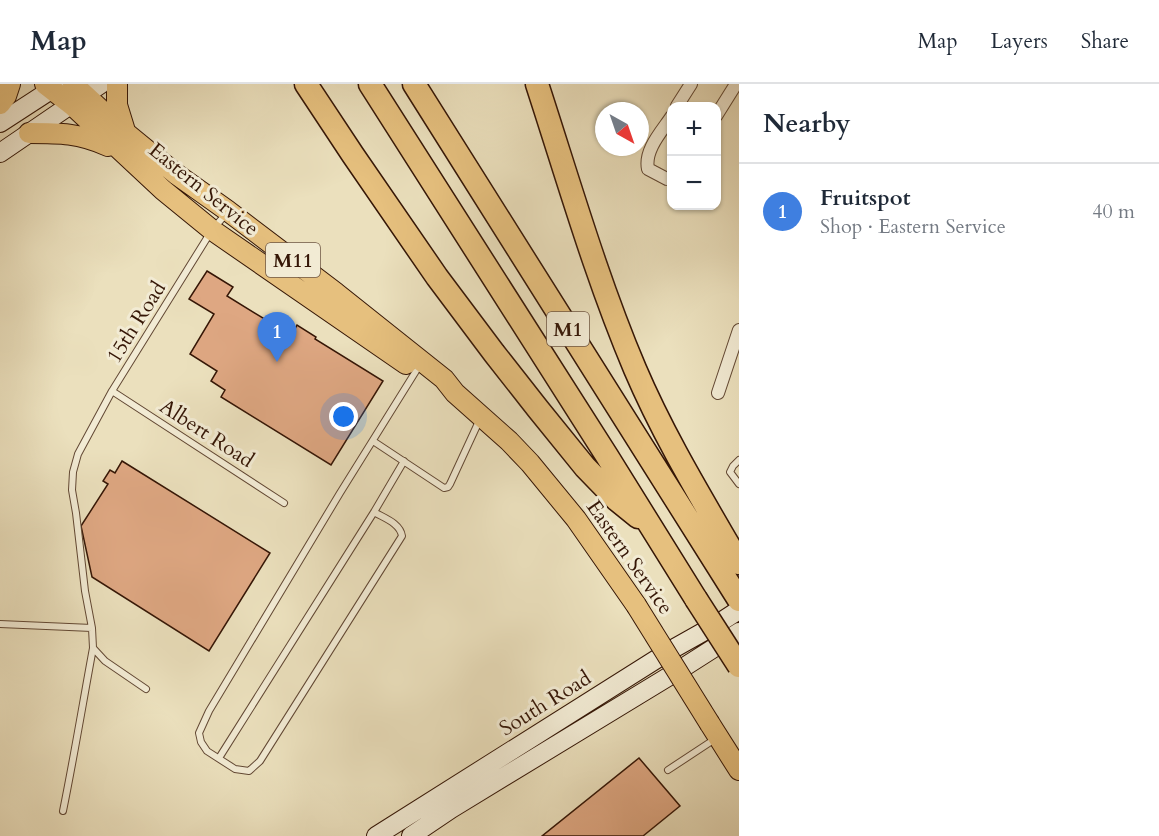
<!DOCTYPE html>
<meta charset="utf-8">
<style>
:root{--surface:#fff;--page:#f2f2f3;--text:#1f2937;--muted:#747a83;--line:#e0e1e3;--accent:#ea580c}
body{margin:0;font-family:Cardo,serif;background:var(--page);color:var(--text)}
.controls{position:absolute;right:18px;top:18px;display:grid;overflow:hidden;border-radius:12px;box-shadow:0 2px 4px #0004}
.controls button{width:54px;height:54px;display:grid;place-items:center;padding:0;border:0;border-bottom:2px solid var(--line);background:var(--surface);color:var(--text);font:30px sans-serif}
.compass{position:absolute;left:595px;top:18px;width:54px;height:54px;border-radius:50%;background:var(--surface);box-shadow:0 2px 4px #0004;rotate:140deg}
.you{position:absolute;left:344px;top:333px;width:21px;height:21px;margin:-15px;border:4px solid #fff;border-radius:50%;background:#1a73e8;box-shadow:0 0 0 9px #1a73e833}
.badge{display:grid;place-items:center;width:39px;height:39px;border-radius:50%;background:var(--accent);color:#fff;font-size:20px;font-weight:700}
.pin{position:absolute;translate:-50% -50px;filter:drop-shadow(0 2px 3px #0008)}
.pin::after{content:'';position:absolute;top:32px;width:21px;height:18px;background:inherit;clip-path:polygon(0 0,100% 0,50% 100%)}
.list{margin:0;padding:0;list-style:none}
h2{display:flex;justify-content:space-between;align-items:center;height:78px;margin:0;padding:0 24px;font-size:26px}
h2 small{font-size:20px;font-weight:400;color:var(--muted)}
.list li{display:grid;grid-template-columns:39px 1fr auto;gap:18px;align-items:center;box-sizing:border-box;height:96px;padding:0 24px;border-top:2px solid var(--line)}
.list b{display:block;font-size:22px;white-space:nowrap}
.list p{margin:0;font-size:20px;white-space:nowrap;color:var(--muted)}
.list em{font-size:20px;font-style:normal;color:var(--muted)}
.map{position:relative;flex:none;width:739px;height:752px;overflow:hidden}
header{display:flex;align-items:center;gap:36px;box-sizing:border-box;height:84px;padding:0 30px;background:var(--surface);border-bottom:2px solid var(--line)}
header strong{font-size:28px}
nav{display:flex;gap:33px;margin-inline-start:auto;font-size:21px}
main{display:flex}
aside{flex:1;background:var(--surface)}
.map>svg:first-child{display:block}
</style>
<header>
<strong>Map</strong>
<nav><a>Map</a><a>Layers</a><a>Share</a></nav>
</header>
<main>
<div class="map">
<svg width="739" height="752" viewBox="0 0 739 752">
<rect width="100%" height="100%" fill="#ebe0bd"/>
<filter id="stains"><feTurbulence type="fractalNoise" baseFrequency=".00333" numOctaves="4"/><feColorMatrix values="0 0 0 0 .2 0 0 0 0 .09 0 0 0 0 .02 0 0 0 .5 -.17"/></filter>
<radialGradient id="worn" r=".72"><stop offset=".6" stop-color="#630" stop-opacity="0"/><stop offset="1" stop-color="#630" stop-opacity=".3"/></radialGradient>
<path fill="#dea782" stroke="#351606" stroke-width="1.5" d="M207,187L233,203L227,212L271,239L274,232L295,245L297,241L316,253L315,255L383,297L331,381L221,313L225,306L211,297L217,287L190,270L214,230L189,215Z
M122,377L270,469L209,567L92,493L81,442L108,400L103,397L110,386L115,389Z
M639,674L680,722L643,752H542Z"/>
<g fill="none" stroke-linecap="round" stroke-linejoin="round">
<defs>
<path id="lane" d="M112,307L284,419
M373,357L444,404L448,403L450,400L480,335
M739,376L733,382L730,388L739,400
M374,428C384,434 400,439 402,452L260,677L249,687L235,685L207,667L201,658L199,649L209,627L340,409L416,287
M0,540L92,544
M146,605L105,577L93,564L92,544L85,507L76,429L72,406L73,388L78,370L112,307L212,146L226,130
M219,674L374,428L404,377
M668,686L715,655
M63,727C74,673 83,618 93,564"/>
<path id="street" d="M677,22L691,0
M672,32C662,47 644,66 648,85L667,95L672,96
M716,32L736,0
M718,309L739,246"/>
<path id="secondary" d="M0,39L60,0
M0,69L101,0
M376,752L671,566L719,539L739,526
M411,752L451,725L681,585L739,548"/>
<path id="primary" d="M45,0L72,21L163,106L212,146L406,280
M73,0L126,49L176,90L228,127L336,209L444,295L455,309L509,357L530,379L576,435L636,521
M117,0V21L125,47
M0,20L6,12L10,0
M29,49C60,49 79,49 108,62
M710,640L739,686"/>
<path id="highway" d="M306,0L353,71L437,193L494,269L538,325L585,383L617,416L638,433
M370,0L607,372L696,515
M414,0L739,516
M537,0C568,95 596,193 635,285C664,353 702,415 739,479"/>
</defs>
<use href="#lane" stroke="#624834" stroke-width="8"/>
<use href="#street" stroke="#624834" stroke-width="14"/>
<use href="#secondary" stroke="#351606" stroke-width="20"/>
<use href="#primary" stroke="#351606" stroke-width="22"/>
<use href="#highway" stroke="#351606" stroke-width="25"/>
<use href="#lane" stroke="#f2ebd4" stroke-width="6"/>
<use href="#street" stroke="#f2ebd4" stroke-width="12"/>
<use href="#secondary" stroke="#f2ebd4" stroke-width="18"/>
<use href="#primary" stroke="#e6c07e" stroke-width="20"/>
<use href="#highway" stroke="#e6c07e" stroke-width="22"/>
<defs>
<path id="primary-bridge" d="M636,521L710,640"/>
<path id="highway-bridge" d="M696,515L739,582"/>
</defs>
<use href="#primary-bridge" stroke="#351606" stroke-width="22" stroke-linecap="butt"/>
<use href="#highway-bridge" stroke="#351606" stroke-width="25" stroke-linecap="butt"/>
<use href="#primary-bridge" stroke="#e6c07e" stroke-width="20"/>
<use href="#highway-bridge" stroke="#e6c07e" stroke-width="22"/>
</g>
<g text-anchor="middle" stroke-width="6" stroke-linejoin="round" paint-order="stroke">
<g fill="#f2ebd4" stroke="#6e5644" stroke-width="1.5">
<rect x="266" y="159" width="54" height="34" rx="4.5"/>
<rect x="547" y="228" width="42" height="34" rx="4.5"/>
</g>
<g font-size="20" font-weight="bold" fill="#351606">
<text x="293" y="183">M11</text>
<text x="568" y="252">M1</text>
</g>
<g font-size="21" fill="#351606" stroke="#f2ebd4">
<text transform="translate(204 105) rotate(39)" y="7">Eastern Service</text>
<text transform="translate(136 238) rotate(-58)" y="7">15th Road</text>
<text transform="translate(207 349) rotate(33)" y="7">Albert Road</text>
<text transform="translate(630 473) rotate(55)" y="7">Eastern Service</text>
<text transform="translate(545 619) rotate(-32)" y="7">South Road</text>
</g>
</g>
<rect width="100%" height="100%" filter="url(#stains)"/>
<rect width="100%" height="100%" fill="url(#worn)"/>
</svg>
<div class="controls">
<button>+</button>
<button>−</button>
</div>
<svg class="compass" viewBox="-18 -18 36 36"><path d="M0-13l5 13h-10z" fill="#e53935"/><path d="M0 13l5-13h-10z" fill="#747a83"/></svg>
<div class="you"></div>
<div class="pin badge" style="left:277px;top:278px;background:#3f7fe0">1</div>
</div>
<aside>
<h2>Nearby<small></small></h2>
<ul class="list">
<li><span class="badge" style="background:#3f7fe0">1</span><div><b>Fruitspot</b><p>Shop · Eastern Service</p></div><em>40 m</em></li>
</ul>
</aside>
</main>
